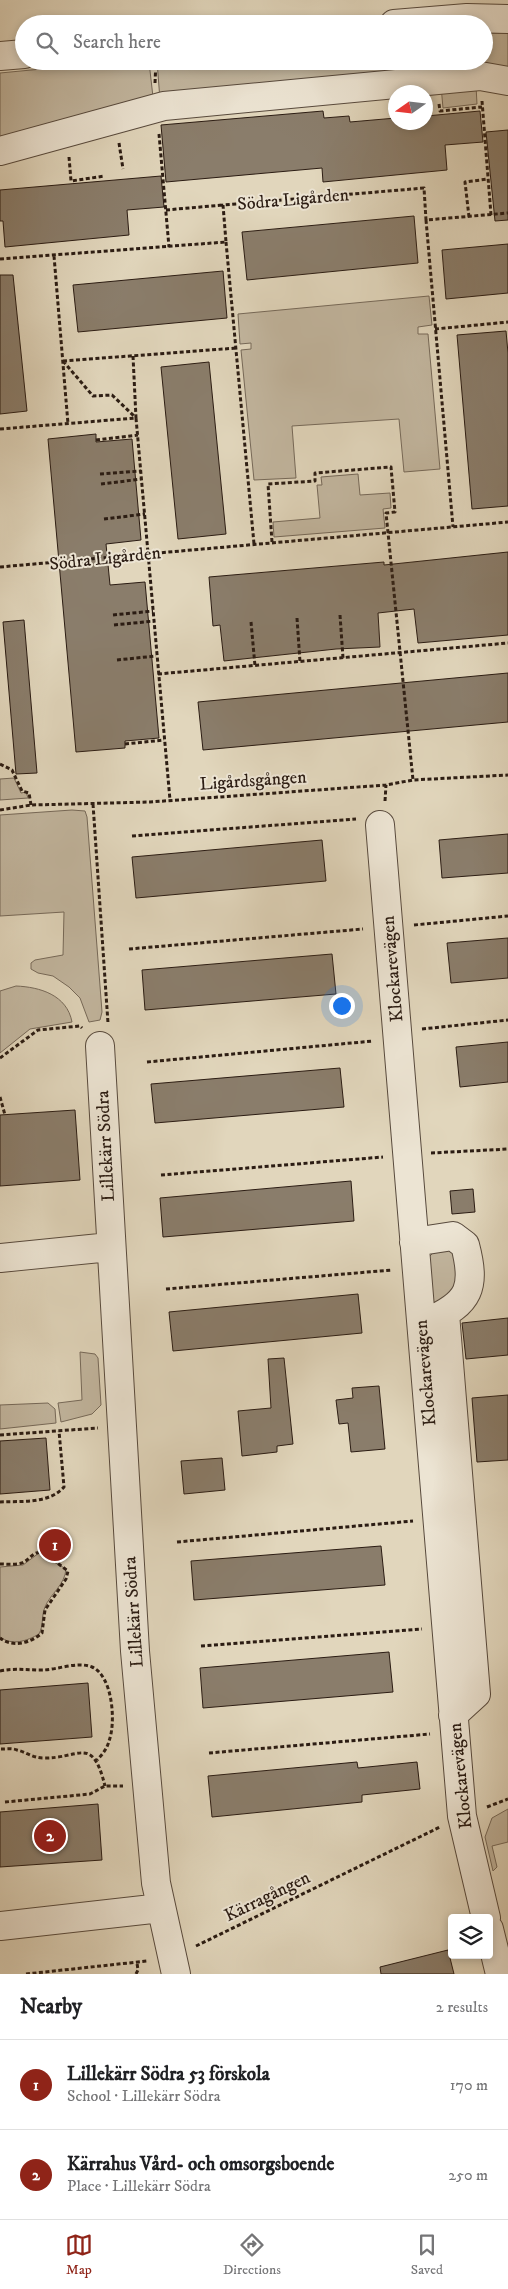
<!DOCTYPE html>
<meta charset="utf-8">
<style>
:root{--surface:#fff;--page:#f6f6f6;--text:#202124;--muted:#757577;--line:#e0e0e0;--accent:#8f2418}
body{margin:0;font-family:"IM FELL DW Pica",serif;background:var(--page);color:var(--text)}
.controls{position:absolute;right:15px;bottom:15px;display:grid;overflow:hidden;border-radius:5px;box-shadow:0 2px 8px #0003}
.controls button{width:45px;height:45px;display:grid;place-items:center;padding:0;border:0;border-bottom:1px solid var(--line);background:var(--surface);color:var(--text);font:25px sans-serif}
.compass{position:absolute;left:388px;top:85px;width:45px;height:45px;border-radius:50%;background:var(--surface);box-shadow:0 2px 8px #0003;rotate:256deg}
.you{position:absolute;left:341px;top:1005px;width:18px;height:18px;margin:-12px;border:4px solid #fff;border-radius:50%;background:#1a73e8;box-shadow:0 0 0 8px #1a73e833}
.badge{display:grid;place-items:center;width:32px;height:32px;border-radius:50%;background:var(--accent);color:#fff;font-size:16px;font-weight:700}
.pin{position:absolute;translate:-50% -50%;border:2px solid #fff;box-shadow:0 1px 5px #0006}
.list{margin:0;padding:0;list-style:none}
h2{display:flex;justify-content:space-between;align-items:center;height:65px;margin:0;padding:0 20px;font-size:21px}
h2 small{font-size:16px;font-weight:400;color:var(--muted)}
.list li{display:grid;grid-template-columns:32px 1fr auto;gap:15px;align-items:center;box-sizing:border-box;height:90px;padding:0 20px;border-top:1px solid var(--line)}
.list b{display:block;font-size:19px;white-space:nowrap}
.list p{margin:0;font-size:16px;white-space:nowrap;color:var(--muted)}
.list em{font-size:16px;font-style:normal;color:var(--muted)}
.icon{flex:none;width:28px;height:28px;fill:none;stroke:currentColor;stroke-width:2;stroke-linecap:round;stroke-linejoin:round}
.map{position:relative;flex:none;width:508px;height:1974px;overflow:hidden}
.search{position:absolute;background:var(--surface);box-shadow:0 2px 8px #0003;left:15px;right:15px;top:15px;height:55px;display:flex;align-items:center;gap:12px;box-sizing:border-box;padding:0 18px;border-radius:28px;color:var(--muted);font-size:19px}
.sheet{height:245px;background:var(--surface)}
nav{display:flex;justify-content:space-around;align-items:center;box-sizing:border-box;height:70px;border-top:1px solid var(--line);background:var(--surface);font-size:14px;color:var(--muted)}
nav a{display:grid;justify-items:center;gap:2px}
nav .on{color:var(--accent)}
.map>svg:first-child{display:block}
</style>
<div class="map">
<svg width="508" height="1974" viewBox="0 0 508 1974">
<rect width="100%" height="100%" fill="#e1d6bc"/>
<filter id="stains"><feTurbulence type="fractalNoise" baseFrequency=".004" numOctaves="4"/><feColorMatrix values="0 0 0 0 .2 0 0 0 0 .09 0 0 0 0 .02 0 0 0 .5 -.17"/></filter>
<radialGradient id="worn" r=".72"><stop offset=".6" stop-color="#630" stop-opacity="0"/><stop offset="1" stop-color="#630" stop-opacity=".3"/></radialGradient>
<path fill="#c2b69f" stroke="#766959" d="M484,33H508V77L479,68V61H484Z
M125,61L149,62L153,97L0,147V73Z
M157,61H473L474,73L160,100Z
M441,86H476L477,104L443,108Z
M429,296L432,325L418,327V334H428L440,469L404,472L399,419L292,426L296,478L254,480L241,350L251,349V343L240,344L238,314Z
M358,474L360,495L390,493L391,508L383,509L385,528L274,537L273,522L320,518L317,485H322L321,477Z
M14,778L21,793L26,792L28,798L0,800V779Z
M72,810L85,811L87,817L102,1012L100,1020L89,1022L80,998L69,987L53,976L38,973L31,969V963L35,960L63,955L64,912L0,916V815Z
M16,986C40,987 67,995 72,1022L30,1029L0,1053V991Z
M449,1249L455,1254L459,1279L447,1299L431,1304L425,1261L435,1251Z
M80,1352L95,1354L98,1358L101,1405L92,1414L61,1422L58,1403L82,1400Z
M48,1403L55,1409L56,1423L0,1429V1405Z
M39,1553L66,1569C65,1585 50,1594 45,1607C41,1616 44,1625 39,1634C27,1641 12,1646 0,1637V1567L23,1565Z
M508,1809V1842L492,1846L497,1867L493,1871L485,1837L492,1818Z"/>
<path fill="#8a7d6b" stroke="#2b1c13" d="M323,111L324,118L349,116L350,122L396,118V122H426V116L480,111L483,142L445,145L447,170L323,182L322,168L166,182L161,125Z
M508,130V220L495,221L486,132Z
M161,176L164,207L127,210L129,235L5,247L3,221H0V190Z
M414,216L418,263L247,280L242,232Z
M508,244V293L446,299L442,250Z
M223,271L227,318L78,332L73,285Z
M0,275H13L27,411L0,414Z
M506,331L508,353V506L472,509L457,335Z
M209,362L226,534L178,539L161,367Z
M96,434V442L132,439L141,540L106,544L110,585L145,582L159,738L125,741V748L76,752L48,439Z
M508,552V635L418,643L414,609L378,613L380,647L336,649L224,661L220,625L213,626L209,577L384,562V565Z
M24,620L37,773L16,774L3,622Z
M508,673V722L203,750L198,702Z
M508,834V873L442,878L439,840Z
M322,840L326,881L136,898L132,857Z
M508,938V978L451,983L447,943Z
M332,954L336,994L145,1010L142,970Z
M508,1042V1082L460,1087L456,1047Z
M340,1068L344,1107L155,1123L151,1084Z
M75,1110L80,1180L0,1186V1115Z
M351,1181L354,1221L163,1237L160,1198Z
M473,1189L475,1212L452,1214L450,1191Z
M358,1294L362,1333L173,1351L169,1312Z
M508,1318V1355L466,1359L462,1323Z
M284,1358L293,1444L277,1446V1452L242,1456L238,1411L271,1408L268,1359Z
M379,1386L385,1449L351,1452L348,1423L339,1424L336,1400L353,1398L352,1388Z
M508,1395V1460L477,1462L472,1398Z
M46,1438L50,1490L0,1494V1441Z
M222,1458L225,1490L184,1494L181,1461Z
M381,1546L385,1585L194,1600L191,1561Z
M389,1652L393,1692L203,1708L200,1668Z
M88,1683L92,1737L0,1744V1690Z
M357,1762L358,1768L417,1762L420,1789L362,1795V1802L212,1817L208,1776Z
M98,1804L102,1860L0,1867V1812Z
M448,1950L454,1974H381L380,1967Z"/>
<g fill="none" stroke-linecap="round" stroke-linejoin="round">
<defs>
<path id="minor" d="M394,24L467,18L508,19
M0,56L24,54
M0,151L164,106L480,76L508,81
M380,825L462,1816L486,1918
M100,1046L135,1651L156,1883L176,1974
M414,1242L453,1236L465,1245C476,1287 470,1303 429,1321
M0,1258L110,1247
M445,1314L476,1694L453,1715
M0,1926L161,1908
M489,1929L500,1974"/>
</defs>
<use href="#minor" stroke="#584a3d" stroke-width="30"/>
<path stroke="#2b1c13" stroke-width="3" stroke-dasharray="4 2.5" stroke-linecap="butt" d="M155,83L156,61
M482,101L491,215
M439,104L440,111L482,107
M159,134L169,247
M119,143L123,169
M69,157L71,181L105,176
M166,210L223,205
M469,217L465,182L488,179
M426,220L453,527
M226,242L254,544
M54,256L68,424
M0,259L226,242L223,205L424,188L426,220L508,213
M435,329L508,322
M133,356L136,418
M63,361L237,348
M63,361L93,396L112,395L136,418
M0,429L136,418L170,800
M96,440L138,435
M100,474L141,471
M101,484L142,479
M104,519L145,514
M272,542L268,484L315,481V473L391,467L395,512L386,513L413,780
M0,567L508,522
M113,615L153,611
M340,615L343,658
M297,618L300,662
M251,622L255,666
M114,625L154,621
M117,660L156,656
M158,674L508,643
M125,744L164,740
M0,764L12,770L22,791L29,793L31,805
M385,801L386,785
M93,804L108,1023
M0,810L31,805L150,802L386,785L413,780L508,775
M132,836L356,819
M414,925L508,916
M129,949L363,929
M422,1029L508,1020
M0,1058L38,1030L80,1026L82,1028
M147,1062L373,1041
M0,1097L5,1115
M431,1153L508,1149
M161,1175L383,1157
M166,1289L392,1270
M0,1435L98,1428
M0,1502C21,1501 49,1504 64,1487L59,1431
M177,1542L413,1521
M0,1564C7,1564 16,1565 22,1563C31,1559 33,1550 44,1553L68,1571L66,1579L45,1610L42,1633C31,1643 12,1648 0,1638
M201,1646L422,1629
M0,1671C15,1668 27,1670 42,1670C57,1670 77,1661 92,1667C113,1676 116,1723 109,1741C107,1749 102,1755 97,1760
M1,1749C6,1749 12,1748 17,1750C26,1752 33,1758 43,1758C80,1759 92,1734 105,1786
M209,1753L430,1734
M5,1802L90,1794L105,1786H123
M487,1807L508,1799
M196,1946L440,1827
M26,1974L147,1961
M136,1974L138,1970L137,1963"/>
<use href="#minor" stroke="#ece4d3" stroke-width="28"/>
</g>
<g text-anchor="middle" stroke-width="4" stroke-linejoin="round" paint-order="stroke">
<g font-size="18" fill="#2b1c13" stroke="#ece4d3">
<text transform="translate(293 199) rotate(-5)" y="6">Södra Ligården</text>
<text transform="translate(105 558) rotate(-6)" y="6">Södra Ligården</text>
<text transform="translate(253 780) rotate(-4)" y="6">Ligårdsgången</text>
<text transform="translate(392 969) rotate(-95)" y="6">Klockarevägen</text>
<text transform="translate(105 1146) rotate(-93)" y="6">Lillekärr Södra</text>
<text transform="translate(425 1373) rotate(-95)" y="6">Klockarevägen</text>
<text transform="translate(133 1612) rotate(-94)" y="6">Lillekärr Södra</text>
<text transform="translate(460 1776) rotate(-96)" y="6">Klockarevägen</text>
<text transform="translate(267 1896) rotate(-26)" y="6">Kärragången</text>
</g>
</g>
<rect width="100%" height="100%" filter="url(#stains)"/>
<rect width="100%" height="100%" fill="url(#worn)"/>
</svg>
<div class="controls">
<button><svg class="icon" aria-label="layers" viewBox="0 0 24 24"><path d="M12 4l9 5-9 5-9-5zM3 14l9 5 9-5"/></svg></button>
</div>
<svg class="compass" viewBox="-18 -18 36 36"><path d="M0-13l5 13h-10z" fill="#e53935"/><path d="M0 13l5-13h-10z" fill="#757577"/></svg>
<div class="you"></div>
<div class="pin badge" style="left:55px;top:1545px">1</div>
<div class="pin badge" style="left:50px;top:1836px">2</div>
<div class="search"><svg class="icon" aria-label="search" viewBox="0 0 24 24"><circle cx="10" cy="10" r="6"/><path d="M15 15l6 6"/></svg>Search here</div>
</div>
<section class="sheet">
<h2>Nearby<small>2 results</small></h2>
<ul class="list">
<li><span class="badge">1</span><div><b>Lillekärr Södra 53 förskola</b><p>School · Lillekärr Södra</p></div><em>170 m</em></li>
<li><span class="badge">2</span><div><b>Kärrahus Vård- och omsorgsboende</b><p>Place · Lillekärr Södra</p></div><em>250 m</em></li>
</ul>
</section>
<nav>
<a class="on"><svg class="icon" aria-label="map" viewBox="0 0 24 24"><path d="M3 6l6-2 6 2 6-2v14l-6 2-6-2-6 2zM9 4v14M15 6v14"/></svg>Map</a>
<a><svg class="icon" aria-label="directions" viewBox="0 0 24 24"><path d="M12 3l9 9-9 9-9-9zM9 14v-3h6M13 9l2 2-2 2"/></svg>Directions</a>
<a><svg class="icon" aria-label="saved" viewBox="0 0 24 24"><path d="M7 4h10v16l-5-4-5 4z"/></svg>Saved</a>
</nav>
